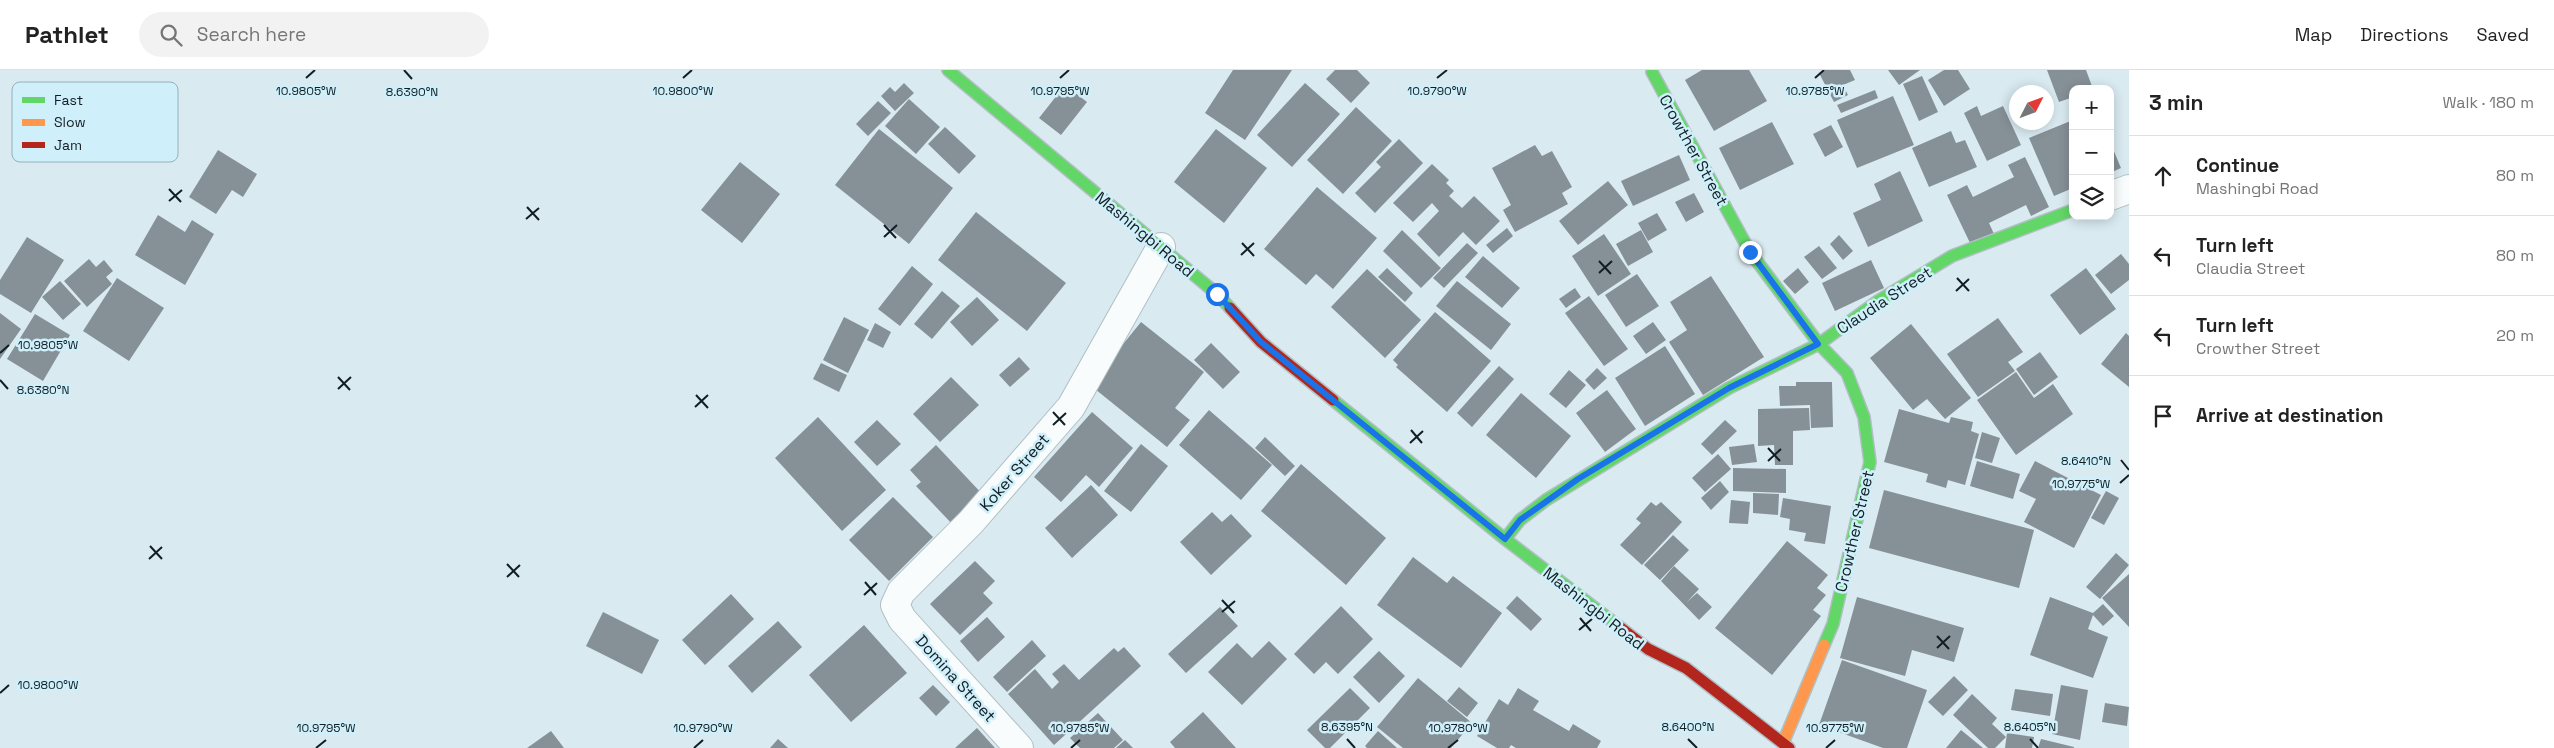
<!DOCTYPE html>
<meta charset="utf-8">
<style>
:root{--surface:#fff;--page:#f2f2f2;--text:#222;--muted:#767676;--line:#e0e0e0}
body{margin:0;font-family:"Space Grotesk",sans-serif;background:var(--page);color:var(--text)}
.controls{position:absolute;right:15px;top:15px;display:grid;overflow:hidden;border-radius:10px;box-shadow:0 2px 12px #0003}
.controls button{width:45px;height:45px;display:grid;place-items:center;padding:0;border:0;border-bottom:1px solid var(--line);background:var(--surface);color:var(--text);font:25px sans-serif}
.compass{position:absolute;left:2009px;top:15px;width:45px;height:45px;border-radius:50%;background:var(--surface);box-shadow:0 2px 12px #0003;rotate:48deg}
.stop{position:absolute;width:15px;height:15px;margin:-11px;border:4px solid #1a73e8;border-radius:50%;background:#fff}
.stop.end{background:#1a73e8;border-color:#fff;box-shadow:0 1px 5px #0008}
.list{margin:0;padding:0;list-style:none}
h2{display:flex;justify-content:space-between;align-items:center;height:65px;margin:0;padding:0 20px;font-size:21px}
h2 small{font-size:16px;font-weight:400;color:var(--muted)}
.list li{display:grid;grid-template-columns:32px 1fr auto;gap:15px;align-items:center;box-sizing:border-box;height:80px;padding:0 20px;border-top:1px solid var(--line)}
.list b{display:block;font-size:19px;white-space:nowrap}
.list p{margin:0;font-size:16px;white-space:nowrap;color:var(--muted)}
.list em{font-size:16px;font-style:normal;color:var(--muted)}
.icon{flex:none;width:28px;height:28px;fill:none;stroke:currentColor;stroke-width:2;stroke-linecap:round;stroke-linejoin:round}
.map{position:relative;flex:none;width:2129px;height:678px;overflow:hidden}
header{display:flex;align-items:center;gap:30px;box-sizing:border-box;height:70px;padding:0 25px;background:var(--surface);border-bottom:1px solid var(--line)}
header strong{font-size:24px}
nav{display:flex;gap:28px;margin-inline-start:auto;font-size:18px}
.search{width:350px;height:45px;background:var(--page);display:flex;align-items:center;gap:12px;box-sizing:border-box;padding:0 18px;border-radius:28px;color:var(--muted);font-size:19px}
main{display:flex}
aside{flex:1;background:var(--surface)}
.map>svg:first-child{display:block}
</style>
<header>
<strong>Pathlet</strong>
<div class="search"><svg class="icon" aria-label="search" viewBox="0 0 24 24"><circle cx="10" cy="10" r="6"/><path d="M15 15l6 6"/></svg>Search here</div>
<nav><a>Map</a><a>Directions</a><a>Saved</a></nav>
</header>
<main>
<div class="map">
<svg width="2129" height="678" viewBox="0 0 2129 678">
<rect width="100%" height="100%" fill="#d9eaf1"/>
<path fill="#869097" d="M1233,0H1292L1245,70L1205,43Z
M1335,0H1357L1370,13L1351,33L1326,9Z
M1702,0H1749L1767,31L1714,61L1685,10Z
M1825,0H1850L1855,10L1843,15L1848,25L1834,32L1819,3Z
M1888,0H1920L1899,15Z
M1944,0H1958L1970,19L1944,36L1928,10Z
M2047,0H2086L2093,19H2073V27L2059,32Z
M1922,6L1938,42L1919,51L1903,14Z
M904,13L914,23L895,41L881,26L890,17L895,22Z
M1305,13L1340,44L1292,97L1257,65Z
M1065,15L1087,32L1061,65L1039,48Z
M1875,20L1878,28L1841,43L1837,35Z
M1893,26L1914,75L1857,98L1837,50Z
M909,29L940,57L916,84L885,56Z
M878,31L891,43L868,66L856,54Z
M1977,36L1981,46L2003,36L2021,75L1987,91L1964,43Z
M1356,37L1392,71L1343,124L1307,90Z
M2073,50V118L2054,126L2029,68Z
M1772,52L1794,94L1740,120L1719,78Z
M1831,55L1843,77L1825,87L1813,64Z
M945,57L976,86L959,104L928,74Z
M879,59L953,118L909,174L835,115Z
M1216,59L1267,98L1224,153L1174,112Z
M1951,61L1956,73L1965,70L1977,97L1929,117L1912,78Z
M1399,69L1423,93L1375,143L1355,123L1381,97L1376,92Z
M2110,72L2121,98L2110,103Z
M1535,75L1542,86L1552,81L1572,117L1562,123L1568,134L1515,162L1503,140L1511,135L1492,98Z
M218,80L257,104L243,127L232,120L216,144L189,127Z
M1679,85L1690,110L1633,136L1621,111Z
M2025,87L2049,137L2031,146L2026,135L1989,153L1994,164L1971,175L1947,125L1967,115L1973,127L2014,107L2008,95Z
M740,92L780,124L742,173L701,140Z
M1432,94L1449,110L1446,113L1454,121L1449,126L1462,138L1474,126L1500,151L1476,175L1463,162L1439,187L1417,164L1439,141L1432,133L1413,152L1393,133Z
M1900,101L1923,151L1868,177L1853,143L1881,130L1874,114Z
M1608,111L1628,135L1578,175L1559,151Z
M1317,117L1377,168L1333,219L1316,204L1306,215L1264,179Z
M1694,123L1704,142L1686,152L1675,132Z
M976,142L1066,213L1027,261L938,190Z
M1657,143L1667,160L1648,171L1638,153Z
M158,145L185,162L192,150L214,164L185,215L135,185Z
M1507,158L1513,166L1493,183L1486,175Z
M1402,160L1441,198L1421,218L1383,181Z
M1641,160L1653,182L1628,196L1616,174Z
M1604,164L1631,204L1598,226L1572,186Z
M1839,165L1853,181L1843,190L1830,174Z
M27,167L64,190L31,243L0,224V210Z
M1467,173L1478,183L1444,218L1433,208Z
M1819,176L1837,198L1822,209L1804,187Z
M2121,184L2129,194V210L2111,224L2095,205Z
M1483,186L1520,218L1502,238L1465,207Z
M89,189L96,197L104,190L113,201L106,207L112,214L87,237L64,211Z
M1871,190L1884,218L1835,241L1822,213Z
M912,196L933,214L900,256L878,239Z
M1387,198L1413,223L1405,232L1378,207Z
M1798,198L1809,212L1795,224L1783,211Z
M2086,198L2116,239L2080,265L2050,225Z
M1367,199L1421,250L1385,288L1331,237Z
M1637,204L1659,236L1626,257L1605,225Z
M1711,206L1764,287L1703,325L1669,272L1687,260L1670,232Z
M117,208L164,238L129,291L83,261Z
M60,211L81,234L63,250L42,227Z
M1457,211L1511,254L1491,280L1436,236Z
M1575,218L1581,227L1566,238L1559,229Z
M942,221L960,236L932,269L914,254Z
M1589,226L1628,279L1604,296L1565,243Z
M977,227L999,250L972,276L950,252Z
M1435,242L1491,291L1447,342L1396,297L1398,295L1393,290Z
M0,243L21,259L0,289Z
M35,244L70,265L43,311L7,289Z
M844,247L869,260L848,303L823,290Z
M1998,248L2023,282L2008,292L2015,301L1978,327L1947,284Z
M1141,252L1204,302L1175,338L1190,350L1167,377L1090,315Z
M1653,252L1666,270L1646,284L1633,266Z
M875,253L891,262L883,278L867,270Z
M1911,254L1971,328L1945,349L1927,329L1913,340L1870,288Z
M2126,263L2129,266V317L2101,294Z
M1211,273L1240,302L1223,319L1194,290Z
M1665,276L1695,324L1645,356L1615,308Z
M2040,282L2058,307L2034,325L2016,299Z
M1019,287L1030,299L1010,317L999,305Z
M821,293L847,305L839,322L813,309Z
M1499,296L1514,309L1472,357L1457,343Z
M1597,298L1607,308L1594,320L1585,310Z
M1569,300L1586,315L1566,338L1549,324Z
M2016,302L2034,328L2053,314L2073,344L2016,385L1977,330Z
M951,307L979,335L940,372L913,344Z
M1796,312H1832L1833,357L1811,358L1810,335L1780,336L1779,316H1796Z
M1607,320L1636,359L1605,382L1576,343Z
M1521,323L1571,366L1536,408L1486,365Z
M1809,338L1810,360L1793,361V395H1775L1774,375L1758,376V339Z
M1899,339L1949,353L1951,347L1973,352L1971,361L1979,364L1965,415L1948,410L1946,418L1926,412L1928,404L1884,392Z
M1209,340L1272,395L1241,430L1179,375Z
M1092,342L1133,378L1099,417L1086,405L1061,432L1034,407Z
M818,347L886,420L842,461L775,388Z
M877,350L901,374L877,396L854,372Z
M1725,350L1737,361L1712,385L1701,374Z
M1982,362L2000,368L1992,393L1975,388Z
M1265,367L1295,396L1285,406L1255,378Z
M1141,374L1168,396L1131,442L1104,421Z
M1754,374L1757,392L1732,395L1729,377Z
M936,375L986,428L955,457L916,416L921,412L910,400Z
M1718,384L1731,399L1705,422L1692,408Z
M1977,391L2020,404L2013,429L1970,416Z
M2035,391L2101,425L2074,478L2024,452L2036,429L2019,421Z
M1301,394L1386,468L1346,515L1261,441Z
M1733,398L1786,399V423L1733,421Z
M1720,411L1729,422L1711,440L1701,428Z
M1091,415L1118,445L1072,488L1045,458Z
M1884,420L2034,460L2019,518L1869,478Z
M2106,421L2119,428L2104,455L2091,448Z
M1753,423L1779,424L1778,445L1753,443Z
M893,427L933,467L889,511L849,470Z
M1783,428L1831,436L1825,474L1804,471L1806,463L1789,460L1790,449L1780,447Z
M1731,430L1750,432L1748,454L1729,453Z
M1651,432L1656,436L1661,432L1682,452L1642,495L1620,475L1641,453L1636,449Z
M1212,442L1222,452L1231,444L1252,466L1211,505L1180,472Z
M1673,465L1689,480L1660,510L1644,495Z
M1787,471L1828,505L1817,518L1826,525L1813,540L1821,546L1772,605L1715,558Z
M2116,483L2129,495L2100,529L2086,517Z
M1413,487L1447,513L1453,506L1502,543L1461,598L1377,535Z
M975,491L995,511L983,523L993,533L960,565L930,534Z
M1674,496L1699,519L1687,532L1697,523L1712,537L1699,550L1661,511Z
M2129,504V557L2102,528Z
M731,524L754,549L705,595L682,570Z
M1517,526L1542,549L1531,561L1506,538Z
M1857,527L1964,558L1954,592L1912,580L1905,606L1840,588Z
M2050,527L2093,543L2103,534L2114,546L2103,556L2093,545L2088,559L2108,567L2093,608L2030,585Z
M1341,536L1373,569L1338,604L1326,592L1314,604L1294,584Z
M1220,537L1238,556L1186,603L1168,584Z
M603,542L659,570L642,604L586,576Z
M987,547L1005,567L978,592L960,571Z
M778,551L802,577L752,623L728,596Z
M864,555L907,603L851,652L809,605Z
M1032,570L1046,586L1007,622L993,607Z
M1269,571L1287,589L1242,635L1208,602L1237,573L1252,588Z
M1124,577L1141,596L1054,675L1008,624L1035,599L1052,619L1059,612L1052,604L1064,594L1079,610L1114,578L1118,582Z
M1379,581L1405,606L1379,633L1353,607Z
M1842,590L1927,620L1907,678H1883L1819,655Z
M1954,606L1968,620L1943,646L1928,632Z
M1418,608L1472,653L1451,678H1403L1377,657Z
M933,615L950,632L936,646L919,628Z
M2061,615L2088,620L2080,670L2052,664Z
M1459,617L1478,633L1467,647L1447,631Z
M1350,618L1370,638L1330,678H1325L1307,660Z
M1518,618L1539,631L1533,640L1569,661L1573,654L1601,671L1597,678H1516L1511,675L1509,678H1497L1477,666L1499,629L1508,635Z
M2015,619L2053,624L2050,646L2011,640Z
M1972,624L1997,648L1992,654L2006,667L1995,678H1988L1953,645Z
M2105,633L2129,637L2127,656L2102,652Z
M1203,642L1236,678H1175L1170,672Z
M1098,643L1123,670L1114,678H1080L1070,668Z
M977,658L995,678H955Z
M1961,660L1983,678H1946Z
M551,661L564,678H527Z
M1378,661L1397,678H1367L1365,676Z
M2007,663L2034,667L2032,678H2005Z
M778,669L788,678H770Z
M2041,669L2074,677V678H2038Z
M1125,670L1133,678H1116Z"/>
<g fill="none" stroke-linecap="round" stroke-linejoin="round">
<defs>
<path id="street" d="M2110,126L2129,119
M1019,678L902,549L895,535L901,522L971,452L1071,337L1161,177"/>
<path id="fast" d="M948,0L1217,224L1230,238
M1652,2L1750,182L1819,274L1847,303L1864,347L1870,392L1833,554L1824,575
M1333,330L1505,469L1617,555
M1505,469L1520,450L1546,430L1729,318L1819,274L1878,231L1952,186L2073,140"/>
<path id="slow" d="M1783,673L1824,575"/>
<path id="jam" d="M1230,238L1261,272L1333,330
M1617,555L1648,579L1686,598L1789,678"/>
</defs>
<use href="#street" stroke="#b1bfc3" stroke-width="30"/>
<use href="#fast" stroke="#b1bfc3" stroke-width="14"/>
<use href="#slow" stroke="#b1bfc3" stroke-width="14"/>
<use href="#jam" stroke="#b1bfc3" stroke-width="14"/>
<use href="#street" stroke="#f9fcfd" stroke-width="28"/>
<use href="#fast" stroke="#63d668" stroke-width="11"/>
<use href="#slow" stroke="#ff974d" stroke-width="11"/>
<use href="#jam" stroke="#b3261e" stroke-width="11"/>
</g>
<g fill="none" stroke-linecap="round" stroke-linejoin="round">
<path stroke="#1a73e8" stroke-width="6" d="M1217,224L1261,272L1505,469L1520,450L1578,409L1729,318L1818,274L1750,182"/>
</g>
<path fill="none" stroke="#121e22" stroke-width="2" d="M404,0L412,9M306,8L315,0M683,8L692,0M1060,8L1069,0M1437,8L1447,0M1815,8L1824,0M169,119L181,132M169,131L182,120M527,137L539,150M526,149L539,138M884,155L896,168M884,167L897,155M1242,173L1254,186M1241,185L1254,173M1599,191L1611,204M1599,203L1612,191M1957,208L1969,221M1956,221L1969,209M0,283L9,275M338,307L350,320M0,310L8,319M338,319L351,307M696,325L708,338M695,337L708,325M1053,342L1065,355M1053,355L1066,343M1411,360L1422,373M1410,373L1423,361M1768,378L1780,391M2121,390L2129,400M1768,391L1781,379M2120,413L2129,405M150,476L162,489M149,489L162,477M507,494L519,507M507,507L520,495M865,512L876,525M864,525L877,513M1222,530L1234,543M1222,542L1235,531M1580,548L1591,561M1579,560L1592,549M1937,566L1949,579M1937,578L1950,566M0,623L9,615M1347,669L1355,678M1688,669L1697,678M2030,669L2038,678M316,678L326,670M694,678L703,670M1071,678L1080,670M1448,678L1458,670M1826,678L1835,670"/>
<g text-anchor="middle" stroke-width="5" stroke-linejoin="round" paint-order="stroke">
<g font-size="16" fill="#121e22" stroke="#cfeffb">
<text transform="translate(1694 80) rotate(61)" y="6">Crowther Street</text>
<text transform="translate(1145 164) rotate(40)" y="6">Mashingbi Road</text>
<text transform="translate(1884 230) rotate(-33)" y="6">Claudia Street</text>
<text transform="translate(1014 402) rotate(-49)" y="6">Koker Street</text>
<text transform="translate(1854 461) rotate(-77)" y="6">Crowther Street</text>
<text transform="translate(1594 538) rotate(38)" y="6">Mashingbi Road</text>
<text transform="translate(956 608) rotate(48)" y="6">Domina Street</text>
</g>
</g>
<rect x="12" y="12" width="166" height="80" rx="8" fill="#cfeffb" stroke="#96b0ba" stroke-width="1"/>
<rect x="22" y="27" width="23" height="6" fill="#63d668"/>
<rect x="22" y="49" width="23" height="7" fill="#ff974d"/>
<rect x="22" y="72" width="23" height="6" fill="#b3261e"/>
<g font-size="14" fill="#121e22">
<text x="54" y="35">Fast</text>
<text x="54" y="57">Slow</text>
<text x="54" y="80">Jam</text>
</g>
<g font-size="12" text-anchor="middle" fill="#121e22" stroke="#cfeffb" stroke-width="5" stroke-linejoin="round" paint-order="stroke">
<text x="1060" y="25">10.9795°W</text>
<text x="306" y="25">10.9805°W</text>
<text x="683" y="25">10.9800°W</text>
<text x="1437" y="25">10.9790°W</text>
<text x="1815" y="25">10.9785°W</text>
<text x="412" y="26">8.6390°N</text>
<text x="48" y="279">10.9805°W</text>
<text x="43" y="324">8.6380°N</text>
<text x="2086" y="395">8.6410°N</text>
<text x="2081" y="418">10.9775°W</text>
<text x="48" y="619">10.9800°W</text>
<text x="1347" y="661">8.6395°N</text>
<text x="1688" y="661">8.6400°N</text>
<text x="2030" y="661">8.6405°N</text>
<text x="326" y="662">10.9795°W</text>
<text x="703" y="662">10.9790°W</text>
<text x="1080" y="662">10.9785°W</text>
<text x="1458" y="662">10.9780°W</text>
<text x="1835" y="662">10.9775°W</text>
</g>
</svg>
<div class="controls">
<button>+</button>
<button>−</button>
<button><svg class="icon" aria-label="layers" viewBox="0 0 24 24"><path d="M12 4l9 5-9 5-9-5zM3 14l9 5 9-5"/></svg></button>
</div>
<svg class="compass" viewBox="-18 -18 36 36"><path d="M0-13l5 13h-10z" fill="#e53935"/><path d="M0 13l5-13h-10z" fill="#767676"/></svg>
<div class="stop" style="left:1217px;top:224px"></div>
<div class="stop end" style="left:1750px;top:182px"></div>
</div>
<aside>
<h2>3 min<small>Walk · 180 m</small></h2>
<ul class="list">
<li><svg class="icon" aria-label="ahead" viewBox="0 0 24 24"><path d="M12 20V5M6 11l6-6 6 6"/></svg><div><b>Continue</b><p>Mashingbi Road</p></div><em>80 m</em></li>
<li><svg class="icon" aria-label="left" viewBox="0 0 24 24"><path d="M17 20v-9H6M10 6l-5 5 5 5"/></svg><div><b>Turn left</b><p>Claudia Street</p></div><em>80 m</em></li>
<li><svg class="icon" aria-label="left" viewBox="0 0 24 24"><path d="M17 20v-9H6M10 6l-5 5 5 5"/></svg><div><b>Turn left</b><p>Crowther Street</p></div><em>20 m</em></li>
<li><svg class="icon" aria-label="arrive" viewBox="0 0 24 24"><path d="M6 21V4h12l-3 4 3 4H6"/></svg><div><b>Arrive at destination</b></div></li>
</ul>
</aside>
</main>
